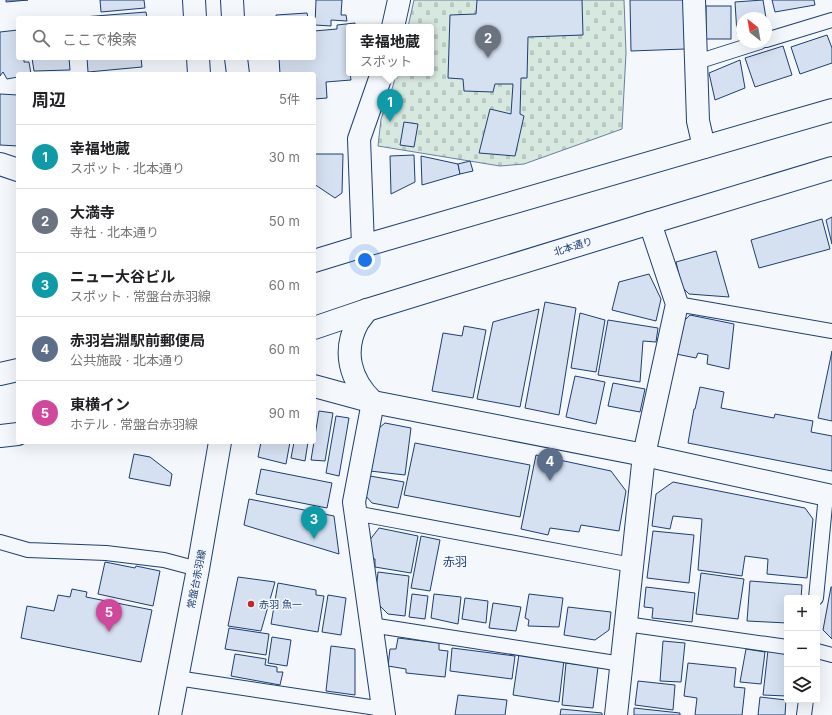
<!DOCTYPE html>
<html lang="ja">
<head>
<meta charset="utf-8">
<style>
  :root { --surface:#fff; --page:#f2f2f2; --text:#202124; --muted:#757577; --line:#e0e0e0; --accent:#c62828 }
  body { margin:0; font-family:Inter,"Noto Sans JP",sans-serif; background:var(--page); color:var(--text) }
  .controls { position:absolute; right:12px; bottom:12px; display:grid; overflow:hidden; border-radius:4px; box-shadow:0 4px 16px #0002 }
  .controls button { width:36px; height:36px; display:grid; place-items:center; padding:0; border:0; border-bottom:1px solid var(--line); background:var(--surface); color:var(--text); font:20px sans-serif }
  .compass { position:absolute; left:736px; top:12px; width:36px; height:36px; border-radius:50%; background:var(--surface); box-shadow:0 4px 16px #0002; rotate:329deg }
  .you { position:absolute; left:365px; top:260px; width:14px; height:14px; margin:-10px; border:3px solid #fff; border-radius:50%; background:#1a73e8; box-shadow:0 0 0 6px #1a73e833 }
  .badge { display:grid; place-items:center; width:26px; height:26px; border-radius:50%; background:var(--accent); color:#fff; font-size:13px; font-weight:700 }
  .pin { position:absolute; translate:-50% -33px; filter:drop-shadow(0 1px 2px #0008) }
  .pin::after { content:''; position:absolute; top:21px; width:14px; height:12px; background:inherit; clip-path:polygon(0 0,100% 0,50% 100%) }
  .popup { position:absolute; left:346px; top:24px; width:88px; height:52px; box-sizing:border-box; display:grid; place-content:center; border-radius:4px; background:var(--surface); filter:drop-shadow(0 1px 3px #0005); font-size:13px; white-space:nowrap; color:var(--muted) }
  .popup b { font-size:15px; color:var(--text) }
  .popup::after { content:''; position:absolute; left:50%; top:100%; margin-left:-8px; border:8px solid transparent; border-top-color:var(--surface) }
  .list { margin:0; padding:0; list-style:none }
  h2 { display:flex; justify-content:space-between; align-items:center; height:52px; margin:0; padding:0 16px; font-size:17px }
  h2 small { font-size:13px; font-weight:400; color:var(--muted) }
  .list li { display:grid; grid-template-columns:26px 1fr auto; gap:12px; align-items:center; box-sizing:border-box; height:64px; padding:0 16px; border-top:1px solid var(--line) }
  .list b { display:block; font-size:15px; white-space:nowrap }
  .list p { margin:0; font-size:13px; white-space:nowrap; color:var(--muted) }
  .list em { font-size:13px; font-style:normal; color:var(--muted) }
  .icon { flex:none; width:22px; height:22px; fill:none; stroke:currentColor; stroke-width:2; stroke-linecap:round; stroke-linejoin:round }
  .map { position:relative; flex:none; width:832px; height:715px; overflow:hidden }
  .search { position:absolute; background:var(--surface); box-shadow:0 4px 16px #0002; left:16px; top:16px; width:300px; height:44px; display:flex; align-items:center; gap:10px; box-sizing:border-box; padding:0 14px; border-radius:4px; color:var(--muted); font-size:15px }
  .panel { position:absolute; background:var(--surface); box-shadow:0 4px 16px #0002; left:16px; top:72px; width:300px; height:372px; border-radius:4px }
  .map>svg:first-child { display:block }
  .cemetery { fill:url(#cemetery-stones); stroke:#687fa3 }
  .building { fill:#d5e0f0; stroke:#1d3f73 }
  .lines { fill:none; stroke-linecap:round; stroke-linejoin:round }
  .lane-casing { stroke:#1d3f73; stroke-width:16 }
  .street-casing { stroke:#1d3f73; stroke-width:24 }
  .secondary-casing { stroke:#1d3f73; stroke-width:24 }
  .primary-casing { stroke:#1d3f73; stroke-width:24 }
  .highway-casing { stroke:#1d3f73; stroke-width:24 }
  .lane { stroke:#f4f7fb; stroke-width:14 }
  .street { stroke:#f4f7fb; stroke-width:22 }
  .secondary { stroke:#f4f7fb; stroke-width:22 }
  .primary { stroke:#f4f7fb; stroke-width:22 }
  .highway { stroke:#f4f7fb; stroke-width:22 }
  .poi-dot { fill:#c62828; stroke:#f4f7fb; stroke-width:1.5 }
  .labels { text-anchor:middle; stroke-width:3; stroke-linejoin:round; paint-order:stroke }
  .street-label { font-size:10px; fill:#1d3f73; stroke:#f4f7fb }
  .poi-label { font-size:10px; fill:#1d3f73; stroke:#f4f7fb; text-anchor:start }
  .quarter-label { font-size:12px; fill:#1d3f73; stroke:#f4f7fb }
</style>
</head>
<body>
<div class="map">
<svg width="832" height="715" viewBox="0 0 832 715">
  <defs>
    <pattern id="cemetery-stones" width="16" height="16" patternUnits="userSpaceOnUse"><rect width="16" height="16" fill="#d7e8df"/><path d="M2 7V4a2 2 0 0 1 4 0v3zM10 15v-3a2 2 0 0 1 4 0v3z" fill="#b8c8c3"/></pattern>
  </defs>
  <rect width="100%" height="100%" fill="#f4f7fb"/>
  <polygon class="cemetery" points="414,0 624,0 626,53 622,129 524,164 500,166 378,146 381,119 393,86 396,73 431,73 431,27 408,27"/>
  <g class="building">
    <polygon points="6,0 28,0 6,2"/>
    <polygon points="100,0 144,0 145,8 101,12"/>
    <polygon points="316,0 342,0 341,15 346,15 347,21 331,20 331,26 315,25"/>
    <polygon points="477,0 582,0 583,35 528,37 527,78 521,78 520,114 524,116 515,156 479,153 490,109 511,114 513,84 495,84 493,92 464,91 463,79 448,78 450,15 476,14"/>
    <polygon points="630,0 684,0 685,49 631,51"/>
    <polygon points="763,0 766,18 742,18 742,32 737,34 735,2"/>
    <polygon points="772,0 814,0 815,5 775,12"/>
    <rect x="706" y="6" width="25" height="33"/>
    <polygon points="146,12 147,18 83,18 83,17"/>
    <polygon points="307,13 308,18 276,18 276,15"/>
    <polygon points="355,23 355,27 349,27 349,37 348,37 349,73 350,73 351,80 326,82 327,98 314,99 314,74 280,74 279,58 314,58 314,31 337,29 337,25"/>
    <polygon points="18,30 18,58 24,58 24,62 29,62 31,74 18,74 18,77 7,79 3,72 0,76 0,32"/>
    <polygon points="827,35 832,48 832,63 800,74 791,47"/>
    <polygon points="783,46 792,75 755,87 745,58"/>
    <polygon points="32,58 69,58 70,70 34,71"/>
    <polygon points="87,58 141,58 142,67 88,72"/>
    <polygon points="740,60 745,88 715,100 709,73"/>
    <polygon points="0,94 18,95 18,146 0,145"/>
    <polygon points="404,122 418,124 414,147 400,145"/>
    <polygon points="314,154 343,154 342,193 335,198 314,184"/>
    <polygon points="414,155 415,182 391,194 390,156"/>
    <polygon points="421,156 458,164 460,174 422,185"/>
    <polygon points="470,161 473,171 460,174 458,164"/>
    <polygon points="832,217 832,244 826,220"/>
    <polygon points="822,219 830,249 759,268 751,240"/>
    <polygon points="716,251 729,297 689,294 682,287 676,262"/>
    <polygon points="649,274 661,299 656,321 612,310 619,282"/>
    <polygon points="545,302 576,308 559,415 525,408"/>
    <polygon points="539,309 520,407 477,399 493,322"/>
    <polygon points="580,313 605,320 596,372 571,368"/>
    <polygon points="690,315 734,324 729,369 707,364 708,355 698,353 696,358 676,354 681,324"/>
    <polygon points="608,320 658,328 656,342 643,341 640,382 598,375"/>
    <polygon points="464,326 486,330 473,398 432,391 443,333 462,336"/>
    <polygon points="832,351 832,421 818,418"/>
    <polygon points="575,376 605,382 596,424 566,417"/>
    <polygon points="613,383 645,389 640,412 608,406"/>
    <polygon points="700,387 724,392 721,408 774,418 775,414 813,421 811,432 832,436 832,471 688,443 694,409 695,409"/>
    <polygon points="319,411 333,413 325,461 311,460"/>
    <polygon points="336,416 349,418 339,476 326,473"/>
    <polygon points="385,423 411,428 405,475 370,471 373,433"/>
    <polygon points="261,442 290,442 286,464 258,457"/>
    <polygon points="294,442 308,442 305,461 291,458"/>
    <polygon points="415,443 530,465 520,517 404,495"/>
    <polygon points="134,454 150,457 172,474 170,486 129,478"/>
    <polygon points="536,455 611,471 626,491 619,531 581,525 579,532 550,528 548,535 521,529"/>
    <polygon points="261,469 332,483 327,508 256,494"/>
    <polygon points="370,476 404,482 398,508 372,503 365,495"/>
    <polygon points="673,482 805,508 813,519 807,578 767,574 768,559 745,556 742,576 698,570 702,519 673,516 670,529 652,526 656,494"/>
    <polygon points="249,499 334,516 339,554 244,525"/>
    <polygon points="379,528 418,536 411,573 375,567 375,559 367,557 369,541"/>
    <polygon points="653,531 694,535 689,583 647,578"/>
    <polygon points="421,536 440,540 430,591 411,588"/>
    <polygon points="105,562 135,568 136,566 160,571 153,606 98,594"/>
    <polygon points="378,572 409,576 405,616 388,614 375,601"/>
    <polygon points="701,573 744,579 738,619 696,614"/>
    <polygon points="238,577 275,582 261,631 228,626"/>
    <polygon points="750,581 802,585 801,598 787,598 787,623 747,621"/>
    <polygon points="278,583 316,590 316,595 324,596 318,632 271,624"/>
    <polygon points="646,587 695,593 692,622 652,618 653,608 644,607"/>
    <polygon points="831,587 832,587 832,639 823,630"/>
    <polygon points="72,589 87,592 86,597 152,610 141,662 21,638 27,606 54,611 58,595 70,597"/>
    <polygon points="412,594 428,596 425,619 409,617"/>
    <polygon points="434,594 461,597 458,624 431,618"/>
    <polygon points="529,594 563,598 559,627 528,626 529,620 525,618"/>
    <polygon points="328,595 346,598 341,635 322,632"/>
    <polygon points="465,598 488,601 486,623 462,619"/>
    <polygon points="493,603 521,607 516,631 489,628"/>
    <polygon points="568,607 611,612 609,630 595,640 564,635"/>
    <polygon points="229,628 269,634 266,655 225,649"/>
    <polygon points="272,637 291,640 287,666 268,663"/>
    <polygon points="398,638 439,643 439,650 448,651 445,677 406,673 406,669 388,666 390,649 396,649"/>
    <polygon points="663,641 685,643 681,682 660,681"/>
    <polygon points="331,646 355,649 355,695 326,691"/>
    <polygon points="452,648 515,656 512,679 450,671"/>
    <polygon points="746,649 765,652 761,684 740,682"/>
    <polygon points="768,650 782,650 787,660 787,696 763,695"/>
    <polygon points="235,654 266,659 265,665 277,667 277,672 283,672 280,685 231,676"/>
    <polygon points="519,654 564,660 559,702 513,695"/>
    <polygon points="566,663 598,667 593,708 562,705"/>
    <polygon points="688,663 736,668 734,687 745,688 742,715 695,715 697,698 684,696"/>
    <polygon points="638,681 675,685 673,710 635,705"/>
    <polygon points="458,695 507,700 505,715 455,715"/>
    <polygon points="760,697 786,700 785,715 758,715"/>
    <polygon points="634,708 680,713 680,715 634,715"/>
    <polygon points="561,709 602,713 602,715 560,715"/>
  </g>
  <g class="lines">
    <defs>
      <g id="lane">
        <polyline points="766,40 832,20"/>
        <polyline points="697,62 760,42"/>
        <polyline points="677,304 832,331"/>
        <polyline points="355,513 632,565"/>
        <polyline points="0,542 28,550 106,553 164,560 198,569"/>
        <polyline points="816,598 826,495"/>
        <polyline points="626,624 787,647"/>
        <polyline points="371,625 622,664"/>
        <polyline points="817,651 832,655"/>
        <polyline points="177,678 383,709"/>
        <polyline points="804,715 806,700"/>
      </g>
      <g id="street">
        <polyline points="694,0 698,121 704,147"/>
        <polyline points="393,27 399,0"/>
        <polyline points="0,164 18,170"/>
        <polyline points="363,246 359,139 382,73"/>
        <path d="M367 310C364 314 361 318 358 322 342 351 350 380 373 402L354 502 384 715"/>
        <polyline points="314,386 373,402 644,455 832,496"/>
        <polyline points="616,715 644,455 677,304 650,223"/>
      </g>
      <polyline id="secondary" points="170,715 198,569 220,442"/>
      <g id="primary">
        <polyline points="0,374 18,370"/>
        <polyline points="0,436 18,434"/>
      </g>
      <g id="highway">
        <polyline points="194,0 195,18"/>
        <polyline points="232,0 233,18"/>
        <polyline points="198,58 199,74"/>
        <polyline points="236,58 238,74"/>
        <polyline points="314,261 363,246 832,110"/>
        <polyline points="314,328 367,310 650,223 832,168"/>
      </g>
    </defs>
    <use href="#lane" class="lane-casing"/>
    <use href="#street" class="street-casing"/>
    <use href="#secondary" class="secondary-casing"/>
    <use href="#primary" class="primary-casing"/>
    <use href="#highway" class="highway-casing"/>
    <use href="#lane" class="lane"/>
    <use href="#street" class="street"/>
    <use href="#secondary" class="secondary"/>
    <use href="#primary" class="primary"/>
    <use href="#highway" class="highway"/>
  </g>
  <circle class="poi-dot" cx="251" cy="604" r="4"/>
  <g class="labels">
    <g class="street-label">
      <text transform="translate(573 246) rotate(-17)" y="4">北本通り</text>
      <text transform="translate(196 579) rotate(-79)" y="4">常盤台赤羽線</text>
    </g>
    <g class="poi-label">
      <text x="259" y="608">赤羽 魚一</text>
    </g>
    <g class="quarter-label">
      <text x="455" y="566">赤羽</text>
    </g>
  </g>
</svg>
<div class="controls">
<button>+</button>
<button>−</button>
<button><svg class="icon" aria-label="layers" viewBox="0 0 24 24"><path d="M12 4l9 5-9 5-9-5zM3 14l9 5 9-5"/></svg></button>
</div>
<svg class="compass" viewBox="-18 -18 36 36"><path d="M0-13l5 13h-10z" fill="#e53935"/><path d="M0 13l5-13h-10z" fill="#757577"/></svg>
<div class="you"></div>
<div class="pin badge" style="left:390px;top:122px;background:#0f9aa8">1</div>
<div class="popup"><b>幸福地蔵</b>スポット</div>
<div class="pin badge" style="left:488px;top:58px;background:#6b7280">2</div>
<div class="pin badge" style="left:314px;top:539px;background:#0f9aa8">3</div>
<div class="pin badge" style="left:550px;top:481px;background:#5c6f8a">4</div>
<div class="pin badge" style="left:109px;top:632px;background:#d1479c">5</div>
<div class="search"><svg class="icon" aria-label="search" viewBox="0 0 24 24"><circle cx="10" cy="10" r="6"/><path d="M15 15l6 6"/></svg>ここで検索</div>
<section class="panel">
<h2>周辺<small>5件</small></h2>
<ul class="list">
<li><span class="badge" style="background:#0f9aa8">1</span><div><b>幸福地蔵</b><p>スポット · 北本通り</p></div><em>30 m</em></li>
<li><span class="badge" style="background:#6b7280">2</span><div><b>大満寺</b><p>寺社 · 北本通り</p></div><em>50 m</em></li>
<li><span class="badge" style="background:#0f9aa8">3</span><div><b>ニュー大谷ビル</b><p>スポット · 常盤台赤羽線</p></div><em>60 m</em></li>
<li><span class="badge" style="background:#5c6f8a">4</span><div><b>赤羽岩淵駅前郵便局</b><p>公共施設 · 北本通り</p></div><em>60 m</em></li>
<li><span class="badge" style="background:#d1479c">5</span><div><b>東横イン</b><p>ホテル · 常盤台赤羽線</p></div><em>90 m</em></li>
</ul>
</section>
</div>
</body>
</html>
